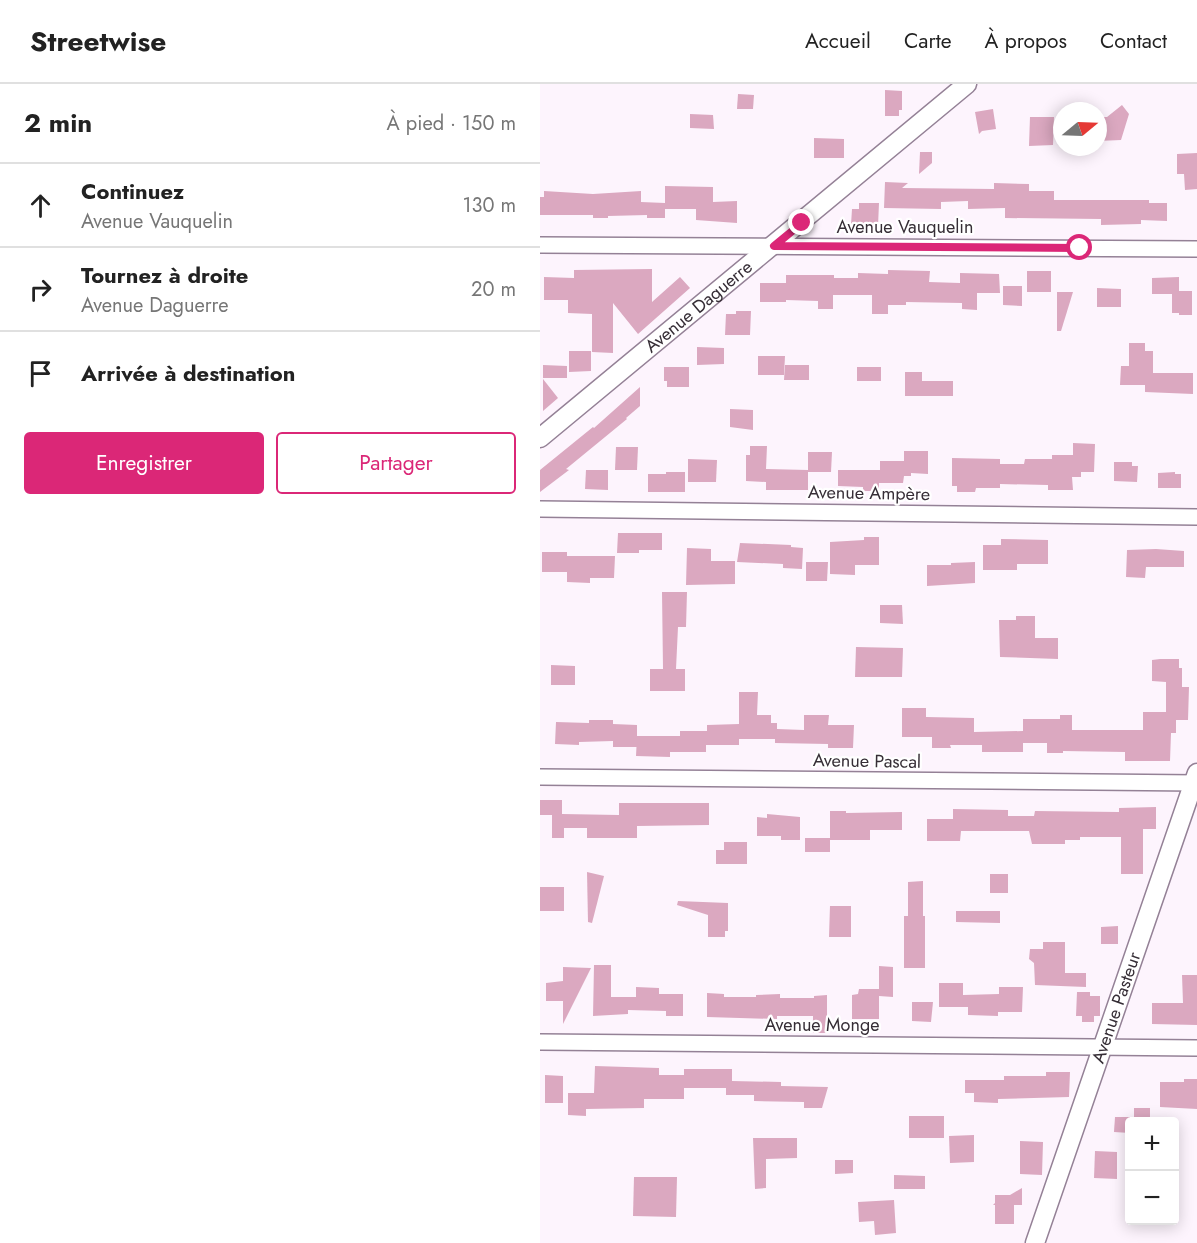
<!DOCTYPE html>
<html lang="fr">
<head>
<meta charset="utf-8">
<style>
  :root { --surface:#fff; --page:#f2f2f2; --text:#222; --muted:#767676; --line:#e0e0e0; --accent:#db2777 }
  body { margin:0; font-family:Jost,sans-serif; background:var(--page); color:var(--text) }
  .controls { position:absolute; right:18px; bottom:18px; display:grid; overflow:hidden; border-radius:6px; box-shadow:0 3px 15px #0003 }
  .controls button { width:54px; height:54px; display:grid; place-items:center; padding:0; border:0; border-bottom:2px solid var(--line); background:var(--surface); color:var(--text); font:30px sans-serif }
  .compass { position:absolute; left:513px; top:18px; width:54px; height:54px; border-radius:50%; background:var(--surface); box-shadow:0 3px 15px #0003; rotate:71deg }
  .stop { position:absolute; width:18px; height:18px; margin:-14px; border:4px solid #db2777; border-radius:50%; background:#fff }
  .stop.end { background:#db2777; border-color:#fff; box-shadow:0 2px 6px #0008 }
  .list { margin:0; padding:0; list-style:none }
  h2 { display:flex; justify-content:space-between; align-items:center; height:78px; margin:0; padding:0 24px; font-size:26px }
  h2 small { font-size:20px; font-weight:400; color:var(--muted) }
  .list li { display:grid; grid-template-columns:39px 1fr auto; gap:18px; align-items:center; box-sizing:border-box; height:84px; padding:0 24px; border-top:2px solid var(--line) }
  .list b { display:block; font-size:22px; white-space:nowrap }
  .list p { margin:0; font-size:20px; white-space:nowrap; color:var(--muted) }
  .list em { font-size:20px; font-style:normal; color:var(--muted) }
  .actions { display:flex; gap:12px; padding:18px 24px }
  .actions a { flex:1; padding:14px 0; border:2px solid var(--accent); border-radius:6px; text-align:center; font-size:21px; color:var(--accent) }
  .actions .main { background:var(--accent); color:#fff }
  .icon { flex:none; width:33px; height:33px; fill:none; stroke:currentColor; stroke-width:2; stroke-linecap:round; stroke-linejoin:round }
  .map { position:relative; flex:none; width:657px; height:1159px; overflow:hidden }
  header { display:flex; align-items:center; gap:36px; box-sizing:border-box; height:84px; padding:0 30px; background:var(--surface); border-bottom:2px solid var(--line) }
  header strong { font-size:28px }
  nav { display:flex; gap:33px; margin-inline-start:auto; font-size:21px }
  main { display:flex }
  aside { flex:1; background:var(--surface) }
  .map>svg:first-child { display:block }
  .building { fill:#dba8c0 }
  .lines { fill:none; stroke-linecap:round; stroke-linejoin:round }
  .minor-casing { stroke:#948196; stroke-width:18 }
  .tertiary-casing { stroke:#948196; stroke-width:21 }
  .minor { stroke:#fff; stroke-width:15 }
  .tertiary { stroke:#fff; stroke-width:18 }
  .route { stroke:#db2777; stroke-width:8 }
  .labels { text-anchor:middle; stroke-width:4.5; stroke-linejoin:round; paint-order:stroke }
  .street-label { font-size:18px; fill:#362e36; stroke:#fff }
</style>
</head>
<body>
<header>
<strong>Streetwise</strong>
<nav><a>Accueil</a><a>Carte</a><a>À propos</a><a>Contact</a></nav>
</header>
<main>
<aside>
<h2>2 min<small>À pied · 150 m</small></h2>
<ul class="list">
<li><svg class="icon" aria-label="ahead" viewBox="0 0 24 24"><path d="M12 20V5M6 11l6-6 6 6"/></svg><div><b>Continuez</b><p>Avenue Vauquelin</p></div><em>130 m</em></li>
<li><svg class="icon" aria-label="right" viewBox="0 0 24 24"><path d="M7 20v-9h11M14 6l5 5-5 5"/></svg><div><b>Tournez à droite</b><p>Avenue Daguerre</p></div><em>20 m</em></li>
<li><svg class="icon" aria-label="arrive" viewBox="0 0 24 24"><path d="M6 21V4h12l-3 4 3 4H6"/></svg><div><b>Arrivée à destination</b></div></li>
</ul>
<div class="actions"><a class="main">Enregistrer</a><a>Partager</a></div>
</aside>
<div class="map">
<svg width="657" height="1159" viewBox="0 0 657 1159">
  <rect width="100%" height="100%" fill="#fdf4fd"/>
  <g class="building">
    <polygon points="345,6 362,7 362,26 359,26 359,32 345,32"/>
    <polygon points="198,10 214,11 213,25 197,25"/>
    <polygon points="582,21 589,30 581,56 558,57 558,33 567,33"/>
    <polygon points="453,25 456,45 442,47 439,50 435,28"/>
    <polygon points="150,30 173,31 174,45 150,44"/>
    <polygon points="490,33 514,33 513,61 489,62"/>
    <polygon points="274,54 304,55 304,74 274,74"/>
    <polygon points="380,68 392,68 392,79 379,90"/>
    <polygon points="657,69 657,105 645,106 644,90 637,90 637,70"/>
    <polygon points="345,98 368,99 362,104 454,105 454,99 489,100 489,107 514,107 514,116 609,116 609,119 627,119 627,137 601,136 601,140 561,141 561,135 465,134 465,124 428,125 428,117 401,118 401,125 344,124"/>
    <polygon points="125,102 173,103 173,118 197,117 197,139 156,136 156,125 125,125"/>
    <polygon points="4,107 53,110 101,107 101,118 125,119 125,134 107,134 107,131 68,132 68,134 53,134 53,131 0,131 0,113 4,113"/>
    <polygon points="319,119 339,119 338,142 311,141 312,125 319,125"/>
    <polygon points="112,185 112,218 140,193 150,204 98,250 73,219 73,269 52,268 52,230 28,229 28,216 4,216 4,193 34,194 34,186"/>
    <polygon points="348,186 390,187 389,198 420,199 420,189 459,190 460,209 437,209 437,226 422,225 422,219 366,218 366,221 348,221 348,230 332,230 332,211 293,211 293,225 278,225 278,217 246,216 246,218 220,218 220,199 246,199 246,191 294,191 294,194 318,194 318,189 348,190"/>
    <rect x="487" y="187" width="24" height="21"/>
    <polygon points="639,193 639,207 652,207 652,231 639,231 639,229 632,229 632,210 612,210 612,194"/>
    <polygon points="463,202 482,202 482,222 463,221"/>
    <polygon points="557,204 581,205 581,223 557,223"/>
    <polygon points="517,208 533,208 521,247 517,247"/>
    <polygon points="196,227 211,227 210,251 185,251 186,230 196,230"/>
    <polygon points="589,259 605,259 605,267 613,267 613,289 653,289 653,310 605,308 605,301 580,301 581,282 589,282"/>
    <polygon points="157,263 184,264 184,280 157,281"/>
    <polygon points="29,267 51,267 51,287 29,288"/>
    <polygon points="218,272 245,272 244,291 218,291"/>
    <polygon points="3,281 27,282 27,294 3,294"/>
    <polygon points="245,281 269,281 269,296 244,296"/>
    <polygon points="124,283 149,283 149,303 127,303 127,297 124,297"/>
    <rect x="317" y="283" width="24" height="14"/>
    <polygon points="365,288 382,288 382,297 413,297 413,312 365,312"/>
    <polygon points="3,295 18,314 3,327"/>
    <polygon points="100,303 100,322 86,334 87,335 26,385 29,386 0,408 0,386 53,343 54,344"/>
    <polygon points="190,325 213,326 213,346 190,343"/>
    <polygon points="533,359 555,360 554,388 541,388 541,393 532,393 533,406 508,406 508,401 460,400 460,404 436,404 435,408 417,408 417,402 412,402 412,374 460,375 460,380 484,380 485,375 512,375 512,371 533,371"/>
    <polygon points="210,362 227,362 226,385 268,386 268,406 226,406 226,398 206,397 206,371 210,371"/>
    <polygon points="76,363 98,363 97,386 75,386"/>
    <polygon points="364,367 388,367 388,390 371,389 371,392 364,392 363,399 339,399 339,407 323,407 323,403 298,402 298,386 340,386 340,377 364,377"/>
    <polygon points="268,368 292,368 291,388 268,388"/>
    <polygon points="148,375 177,376 176,398 148,398"/>
    <polygon points="574,378 592,378 592,382 598,382 597,398 574,397"/>
    <polygon points="46,386 68,386 68,406 45,405"/>
    <polygon points="126,388 145,388 145,408 108,408 108,390 126,390"/>
    <polygon points="635,388 635,390 641,390 641,404 618,404 618,389"/>
    <polygon points="78,449 122,449 122,466 99,466 99,469 77,469"/>
    <polygon points="324,453 339,453 339,481 315,481 315,491 290,490 290,458 324,456"/>
    <polygon points="461,455 508,456 508,480 477,480 477,486 443,486 443,461 461,461"/>
    <polygon points="200,459 251,461 251,463 263,464 262,485 243,484 243,480 197,478"/>
    <polygon points="147,464 171,465 171,477 195,477 195,500 146,501"/>
    <polygon points="616,465 644,467 644,483 606,483 605,494 586,493 587,466"/>
    <polygon points="2,468 27,468 27,472 75,472 74,494 50,494 50,499 27,498 27,488 2,488"/>
    <polygon points="266,478 288,478 287,497 266,497"/>
    <polygon points="435,478 435,499 387,502 387,481 411,481 411,479"/>
    <polygon points="122,508 147,508 146,543 138,543 136,585 145,585 145,607 110,607 110,585 123,585"/>
    <polygon points="340,521 362,521 363,540 340,539"/>
    <polygon points="476,532 495,532 495,554 518,554 518,575 460,573 459,536 476,536"/>
    <polygon points="316,563 363,564 362,593 315,593"/>
    <polygon points="620,575 639,575 639,584 642,584 642,603 649,603 648,636 636,636 636,649 631,649 630,677 585,677 585,668 523,667 523,669 507,669 507,659 483,659 483,668 442,668 442,661 410,661 411,664 392,664 392,653 362,653 362,624 386,624 386,633 434,634 434,648 483,647 483,635 520,635 520,631 532,631 532,646 603,646 603,628 626,628 626,598 612,597 612,576"/>
    <polygon points="11,581 35,582 35,601 11,601"/>
    <polygon points="199,608 218,608 217,631 231,631 231,639 237,639 237,645 264,646 264,631 289,631 288,641 314,641 313,664 288,664 288,660 235,659 235,655 199,655 199,661 166,661 166,668 130,668 130,673 96,672 97,652 140,652 140,647 167,647 167,641 199,640"/>
    <polygon points="49,636 73,636 73,640 97,641 97,663 73,663 73,657 39,658 39,661 15,660 16,638 49,639"/>
    <polygon points="0,716 22,716 22,730 79,731 79,719 169,719 169,741 97,742 97,754 47,754 47,744 24,744 24,754 12,754 12,731 0,731"/>
    <polygon points="616,723 616,745 603,745 603,790 581,790 581,753 540,753 540,756 525,756 525,760 492,760 489,747 421,747 420,757 387,757 387,735 413,735 413,725 468,726 468,732 494,732 495,727 579,728 579,724"/>
    <polygon points="290,727 306,727 306,729 362,728 362,746 330,746 330,756 290,756"/>
    <polygon points="227,730 260,733 260,756 241,756 241,752 217,752 217,733 227,734"/>
    <rect x="265" y="754" width="25" height="14"/>
    <polygon points="184,758 207,758 207,780 176,780 176,766 184,766"/>
    <polygon points="47,788 64,792 52,839 48,838"/>
    <rect x="450" y="790" width="18" height="19"/>
    <polygon points="383,797 383,832 385,832 385,884 364,884 364,832 368,832 368,798"/>
    <rect x="0" y="803" width="24" height="24"/>
    <polygon points="138,817 188,819 188,847 185,847 185,853 168,853 168,831 137,821"/>
    <polygon points="290,822 311,822 311,853 289,853"/>
    <polygon points="416,827 460,827 460,839 416,838"/>
    <polygon points="578,842 578,860 561,860 561,843"/>
    <polygon points="503,858 525,858 525,889 546,889 546,903 495,901 494,879 489,875 490,865 503,865"/>
    <polygon points="54,881 71,881 71,913 96,913 96,903 119,904 119,910 143,910 143,932 126,932 126,927 88,926 88,930 53,932"/>
    <polygon points="339,882 353,883 353,913 339,912 339,935 312,935 312,911 318,910 319,905 339,905"/>
    <polygon points="23,883 51,884 23,940 23,917 6,917 6,899 23,897"/>
    <polygon points="642,891 657,891 657,941 612,940 612,919 643,919"/>
    <polygon points="399,899 423,899 423,911 459,910 459,903 483,903 482,928 458,928 458,932 428,931 428,923 399,923"/>
    <polygon points="537,908 550,908 550,912 560,912 560,932 554,932 554,938 542,938 542,932 536,932"/>
    <polygon points="167,909 184,910 184,913 216,913 216,911 240,910 240,914 274,914 274,912 287,911 287,949 273,949 273,932 237,932 237,935 167,933"/>
    <polygon points="372,918 393,918 391,938 372,937"/>
    <polygon points="55,982 119,984 119,991 144,991 144,985 192,985 192,997 241,998 241,1002 288,1003 282,1024 264,1024 264,1018 214,1017 214,1011 186,1011 186,1004 144,1004 144,1015 104,1015 104,1024 46,1025 46,1032 28,1031 28,1009 54,1009"/>
    <polygon points="506,988 530,988 529,1013 458,1015 458,1019 434,1018 434,1009 425,1009 425,996 464,996 464,992 506,992"/>
    <polygon points="5,991 23,992 23,1019 5,1019"/>
    <polygon points="644,995 657,995 657,1025 620,1023 620,998 644,998"/>
    <rect x="594" y="1024" width="16" height="14"/>
    <rect x="369" y="1032" width="35" height="22"/>
    <polygon points="575,1033 590,1033 590,1049 574,1048"/>
    <polygon points="434,1051 434,1078 410,1079 409,1052"/>
    <polygon points="213,1054 257,1054 257,1074 226,1075 226,1104 215,1105"/>
    <polygon points="480,1057 503,1058 502,1091 480,1090"/>
    <polygon points="555,1067 577,1068 577,1095 554,1094"/>
    <polygon points="295,1076 313,1076 313,1089 295,1090"/>
    <polygon points="354,1091 385,1092 385,1105 354,1105"/>
    <polygon points="94,1093 137,1093 136,1133 93,1132"/>
    <polygon points="482,1104 482,1121 474,1121 474,1140 455,1140 455,1121 453,1121 455,1119 455,1111 470,1111"/>
    <polygon points="354,1116 356,1149 335,1151 334,1137 319,1138 318,1118"/>
  </g>
  <g class="lines">
    <defs>
      <g id="minor">
        <polyline points="0,161 657,165"/>
        <polyline points="0,425 657,433"/>
        <polyline points="0,693 657,699"/>
        <polyline points="0,958 657,964"/>
      </g>
      <g id="tertiary">
        <path id="s1" d="M0 354 427 0"/>
        <path id="s2" d="M495 1159 657 689"/>
      </g>
    </defs>
    <use href="#minor" class="minor-casing"/>
    <use href="#tertiary" class="tertiary-casing"/>
    <use href="#minor" class="minor"/>
    <use href="#tertiary" class="tertiary"/>
  </g>
  <g class="lines">
    <polyline class="route" points="262,139 234,162 540,164"/>
  </g>
  <g class="labels">
    <g class="street-label">
      <text x="365" y="149">Avenue Vauquelin</text>
      <text dy="6" stroke="none"><textPath href="#s1" startOffset="206">Avenue Daguerre</textPath></text>
      <text transform="translate(329 409) rotate(1)" y="6">Avenue Ampère</text>
      <text transform="translate(327 677) rotate(1)" y="6">Avenue Pascal</text>
      <text dy="6" stroke="none"><textPath href="#s2" startOffset="249">Avenue Pasteur</textPath></text>
      <text x="282" y="947">Avenue Monge</text>
    </g>
  </g>
</svg>
<div class="controls">
<button>+</button>
<button>−</button>
</div>
<svg class="compass" viewBox="-18 -18 36 36"><path d="M0-13l5 13h-10z" fill="#e53935"/><path d="M0 13l5-13h-10z" fill="#767676"/></svg>
<div class="stop" style="left:540px;top:164px"></div>
<div class="stop end" style="left:262px;top:139px"></div>
</div>
</main>
</body>
</html>
